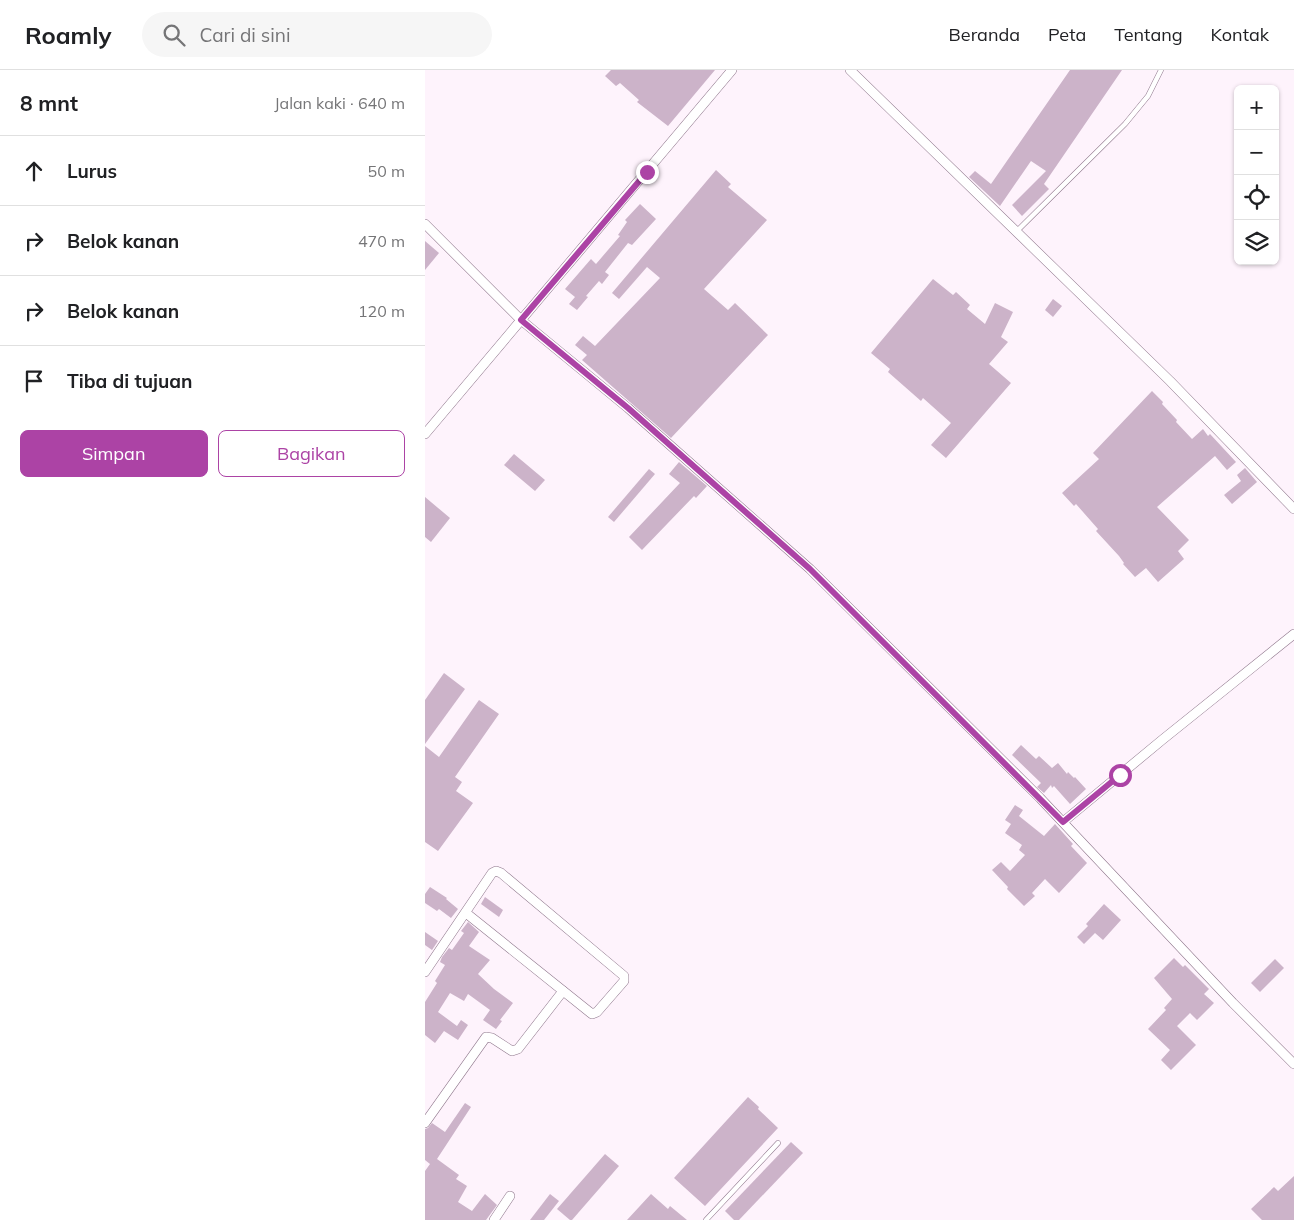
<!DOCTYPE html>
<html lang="id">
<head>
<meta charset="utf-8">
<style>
  :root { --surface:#fff; --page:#f6f6f6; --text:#202124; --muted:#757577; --line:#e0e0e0; --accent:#ac43a5 }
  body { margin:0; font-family:Mulish,sans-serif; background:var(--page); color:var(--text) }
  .controls { position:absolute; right:15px; top:15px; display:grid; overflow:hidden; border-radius:8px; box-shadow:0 1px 4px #0004 }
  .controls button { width:45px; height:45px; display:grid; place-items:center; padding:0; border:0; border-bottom:1px solid var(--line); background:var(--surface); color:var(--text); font:25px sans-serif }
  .stop { position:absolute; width:15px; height:15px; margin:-11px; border:4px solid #ac43a5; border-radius:50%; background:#fff }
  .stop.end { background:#ac43a5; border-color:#fff; box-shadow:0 1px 5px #0008 }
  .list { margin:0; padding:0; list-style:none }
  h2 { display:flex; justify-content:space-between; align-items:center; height:65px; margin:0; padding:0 20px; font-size:21px }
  h2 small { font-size:16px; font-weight:400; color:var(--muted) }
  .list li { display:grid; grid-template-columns:32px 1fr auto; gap:15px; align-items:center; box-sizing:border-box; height:70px; padding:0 20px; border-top:1px solid var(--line) }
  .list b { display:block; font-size:19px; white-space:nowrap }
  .list em { font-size:16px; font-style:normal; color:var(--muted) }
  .actions { display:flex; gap:10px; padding:15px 20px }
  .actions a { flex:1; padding:11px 0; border:1px solid var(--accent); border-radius:8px; text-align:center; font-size:18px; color:var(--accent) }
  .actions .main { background:var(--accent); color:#fff }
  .icon { flex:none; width:28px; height:28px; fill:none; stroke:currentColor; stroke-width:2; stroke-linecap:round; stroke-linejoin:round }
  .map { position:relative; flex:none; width:869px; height:1150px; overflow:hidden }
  header { display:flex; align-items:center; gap:30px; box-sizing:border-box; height:70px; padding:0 25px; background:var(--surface); border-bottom:1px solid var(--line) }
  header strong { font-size:24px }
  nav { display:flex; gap:28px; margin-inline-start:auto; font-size:18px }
  .search { width:350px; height:45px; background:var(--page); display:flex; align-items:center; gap:12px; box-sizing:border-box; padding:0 18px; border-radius:28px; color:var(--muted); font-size:19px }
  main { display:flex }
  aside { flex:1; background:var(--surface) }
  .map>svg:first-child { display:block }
  .building { fill:#ccb3c9 }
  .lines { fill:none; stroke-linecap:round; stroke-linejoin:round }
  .lane-casing { stroke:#8f778c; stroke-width:5.5 }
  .street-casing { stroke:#8f778c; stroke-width:10 }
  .lane { stroke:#fff; stroke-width:4.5 }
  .street { stroke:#fff; stroke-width:9 }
  .route { stroke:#ac43a5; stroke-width:6 }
</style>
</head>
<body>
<header>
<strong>Roamly</strong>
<div class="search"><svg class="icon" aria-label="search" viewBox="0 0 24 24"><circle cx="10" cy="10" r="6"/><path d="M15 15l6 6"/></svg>Cari di sini</div>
<nav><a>Beranda</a><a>Peta</a><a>Tentang</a><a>Kontak</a></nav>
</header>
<main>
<aside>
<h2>8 mnt<small>Jalan kaki · 640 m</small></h2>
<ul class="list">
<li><svg class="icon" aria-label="ahead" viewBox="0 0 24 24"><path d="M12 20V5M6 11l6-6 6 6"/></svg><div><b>Lurus</b></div><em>50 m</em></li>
<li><svg class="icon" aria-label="right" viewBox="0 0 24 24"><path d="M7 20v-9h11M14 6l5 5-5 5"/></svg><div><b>Belok kanan</b></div><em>470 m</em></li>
<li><svg class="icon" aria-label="right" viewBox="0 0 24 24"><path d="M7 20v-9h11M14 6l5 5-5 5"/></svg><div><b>Belok kanan</b></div><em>120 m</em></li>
<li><svg class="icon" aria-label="arrive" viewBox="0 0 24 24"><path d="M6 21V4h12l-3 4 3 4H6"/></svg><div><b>Tiba di tujuan</b></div></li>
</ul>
<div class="actions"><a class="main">Simpan</a><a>Bagikan</a></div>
</aside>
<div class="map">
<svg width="869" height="1150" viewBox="0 0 869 1150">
  <rect width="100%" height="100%" fill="#fef3fc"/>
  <g class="building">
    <polygon points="186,0 290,0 243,56 212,32 214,30 195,13 191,16 180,6"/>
    <polygon points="645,0 697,0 619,114 624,119 597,146 587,135 621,101 606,91 575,136 544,107 550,101 566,114"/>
    <polygon points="291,100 306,114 303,117 342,150 279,219 303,240 310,233 343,265 246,368 157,290 162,285 150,275 158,266 170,276 235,208 222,197 194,229 187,223"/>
    <polygon points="215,134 231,149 207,175 203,173 180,202 184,205 177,214 174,211 161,226 163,227 152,240 144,234 150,227 140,219 166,189 171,194 195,166 193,165 202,152 200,150"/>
    <polygon points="0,171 14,183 0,200"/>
    <polygon points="508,209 528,225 531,222 545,235 542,239 560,254 570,233 588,242 576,267 583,272 564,294 586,313 521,388 506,375 526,353 498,328 496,331 463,302 465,299 446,283"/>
    <polygon points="628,229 637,236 628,247 620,240"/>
    <polygon points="727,321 738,332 737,334 752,350 751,352 767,369 778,359 783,366 785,364 811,392 802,400 790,386 732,437 764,470 753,481 759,489 733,512 721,498 710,507 698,494 699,493 694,486 671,461 673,459 651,434 649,436 637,423 674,389 668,383"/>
    <polygon points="89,384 120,410 110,421 79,395"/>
    <polygon points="254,392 282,416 271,428 269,426 217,480 204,467 255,413 244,404"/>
    <polygon points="820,398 832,412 807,434 799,425 816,411 812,405"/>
    <polygon points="224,399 230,404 189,452 183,447"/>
    <polygon points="0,427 25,448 6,472 0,467"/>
    <polygon points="19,603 40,619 0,674 0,630"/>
    <polygon points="54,630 74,644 30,707 37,712 31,721 48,733 13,781 0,772 0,676 14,687"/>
    <polygon points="596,675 611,689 614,686 627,698 633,693 642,704 643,702 649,708 650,707 661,719 645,734 629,716 627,718 626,715 619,723 612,717 616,713 587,685"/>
    <polygon points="590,735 598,740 594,746 619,766 630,754 648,774 646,776 662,793 634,823 620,809 607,823 610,826 599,836 582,819 583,817 567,800 576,792 585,801 600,785 594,780 597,775 580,763 586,754 580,750"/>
    <polygon points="5,817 22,828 21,829 33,839 26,848 14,839 12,841 0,833 0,824"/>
    <polygon points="60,827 78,840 74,847 56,834"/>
    <polygon points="679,834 696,850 678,870 670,863 659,874 652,867 663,856 661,854"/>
    <polygon points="43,852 54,862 44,876 65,890 53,904 69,919 88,933 75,950 77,951 71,959 58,950 65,940 43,924 39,931 25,923 13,942 32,956 36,950 43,955 33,970 19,961 10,973 0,965 0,932 12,913 10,911 20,895 15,892 17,887 24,878 27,880 39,863 36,861"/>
    <polygon points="0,862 13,871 7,880 0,875"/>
    <polygon points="749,888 758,897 760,895 784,919 779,924 789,933 772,950 765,943 752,956 771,975 746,1000 736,990 745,980 723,959 741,940 739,938 747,929 729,908"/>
    <polygon points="850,889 859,898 835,922 826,913"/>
    <polygon points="323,1027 334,1037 333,1039 353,1058 280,1136 249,1108"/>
    <polygon points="40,1033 46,1037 12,1089 34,1105 31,1109 42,1116 33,1132 47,1141 60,1124 72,1135 61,1150 0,1150 0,1101 5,1094 0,1090 0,1059 3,1058 7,1053 20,1062"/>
    <polygon points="366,1072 378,1083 314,1150 309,1150 300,1141"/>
    <polygon points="180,1084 194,1096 147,1150 145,1150 132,1139"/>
    <polygon points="869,1106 869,1150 837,1150 826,1139 849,1117 853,1121"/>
    <polygon points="125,1124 134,1131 119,1150 105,1150"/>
    <polygon points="226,1124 243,1139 245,1136 262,1150 202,1150"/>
  </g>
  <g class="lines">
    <defs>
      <g id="lane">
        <polyline points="592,161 700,54 723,26 736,0"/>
        <polyline points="281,1150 353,1073"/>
      </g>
      <g id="street">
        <polyline points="425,0 745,311 869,439"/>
        <polyline points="0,154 96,250 203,338 385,499 615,728 808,933 869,994"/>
        <polyline points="0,364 307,0"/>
        <polyline points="638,752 737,670 869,564"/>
        <polyline points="0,902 67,803 71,801 76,803 199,906 199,911 172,942 167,944 41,843"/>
        <polyline points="0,1053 61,967 67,968 87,981 93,979 138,921"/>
        <polyline points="69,1150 85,1126"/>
      </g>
    </defs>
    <use href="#lane" class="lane-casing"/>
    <use href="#street" class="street-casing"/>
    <use href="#lane" class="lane"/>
    <use href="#street" class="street"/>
  </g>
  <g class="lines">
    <polyline class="route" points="222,102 96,250 203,338 385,499 638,752 695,705"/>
  </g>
</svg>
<div class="controls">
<button>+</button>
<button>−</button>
<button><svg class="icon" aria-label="locate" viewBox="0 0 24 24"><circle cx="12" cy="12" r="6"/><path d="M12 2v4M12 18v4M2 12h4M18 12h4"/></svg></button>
<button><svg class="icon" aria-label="layers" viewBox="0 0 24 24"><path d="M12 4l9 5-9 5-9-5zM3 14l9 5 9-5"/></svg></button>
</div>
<div class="stop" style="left:695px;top:705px"></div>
<div class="stop end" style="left:222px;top:102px"></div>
</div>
</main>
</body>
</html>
